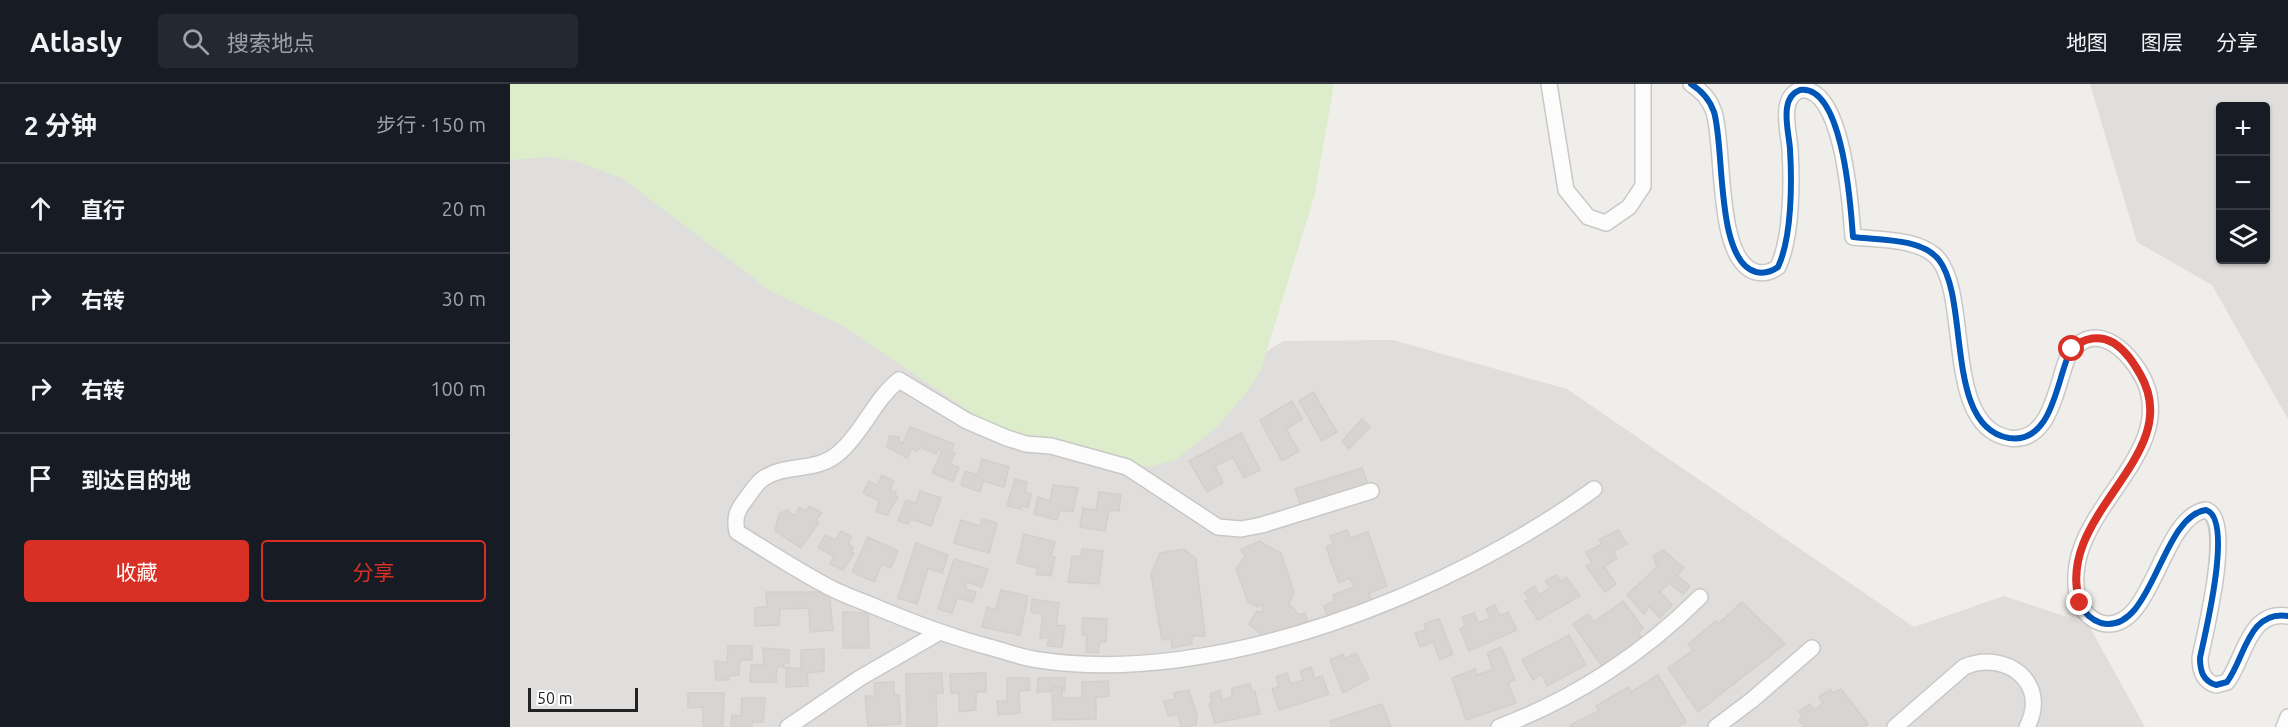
<!DOCTYPE html>
<html lang="zh">
<head>
<meta charset="utf-8">
<style>
  :root { --surface:#171b24; --page:#242831; --text:#f1f3f6; --muted:#9ea1a6; --line:#363941; --accent:#d93025 }
  body { margin:0; font-family:Ubuntu,"Noto Sans SC",sans-serif; background:var(--page); color:var(--text) }
  .controls { position:absolute; right:18px; top:18px; display:grid; overflow:hidden; border-radius:6px; box-shadow:0 2px 4px #0004 }
  .controls button { width:54px; height:54px; display:grid; place-items:center; padding:0; border:0; border-bottom:2px solid var(--line); background:var(--surface); color:var(--text); font:30px sans-serif }
  .scale { position:absolute; left:18px; bottom:15px; width:110px; box-sizing:border-box; padding-left:6px; border:3px solid #222; border-top:0; font-size:16px; line-height:21px; white-space:nowrap; color:#222; -webkit-text-stroke:4px #fff; paint-order:stroke }
  .stop { position:absolute; width:18px; height:18px; margin:-14px; border:4px solid #d93025; border-radius:50%; background:#fff }
  .stop.end { background:#d93025; border-color:#fff; box-shadow:0 2px 6px #0008 }
  .list { margin:0; padding:0; list-style:none }
  h2 { display:flex; justify-content:space-between; align-items:center; height:78px; margin:0; padding:0 24px; font-size:26px }
  h2 small { font-size:20px; font-weight:400; color:var(--muted) }
  .list li { display:grid; grid-template-columns:39px 1fr auto; gap:18px; align-items:center; box-sizing:border-box; height:90px; padding:0 24px; border-top:2px solid var(--line) }
  .list b { display:block; font-size:22px; white-space:nowrap }
  .list em { font-size:20px; font-style:normal; color:var(--muted) }
  .actions { display:flex; gap:12px; padding:18px 24px }
  .actions a { flex:1; padding:14px 0; border:2px solid var(--accent); border-radius:6px; text-align:center; font-size:21px; color:var(--accent) }
  .actions .main { background:var(--accent); color:#fff }
  .icon { flex:none; width:33px; height:33px; fill:none; stroke:currentColor; stroke-width:2; stroke-linecap:round; stroke-linejoin:round }
  .map { position:relative; flex:none; width:1778px; height:643px; overflow:hidden }
  header { display:flex; align-items:center; gap:36px; box-sizing:border-box; height:84px; padding:0 30px; background:var(--surface); border-bottom:2px solid var(--line) }
  header strong { font-size:28px }
  nav { display:flex; gap:33px; margin-inline-start:auto; font-size:21px }
  .search { width:420px; height:54px; background:var(--page); display:flex; align-items:center; gap:15px; box-sizing:border-box; padding:0 21px; border-radius:6px; color:var(--muted); font-size:22px }
  main { display:flex }
  aside { flex:1; background:var(--surface) }
  .map>svg:first-child { display:block }
  .residential { fill:#dfdedc; fill-rule:evenodd }
  .grass { fill:#ddeccb }
  .building { fill:#d7d4d2; stroke:#d3d0cc; stroke-width:1.5 }
  .lines { fill:none; stroke-linecap:round; stroke-linejoin:round }
  .minor-casing { stroke:#c9c8c7; stroke-width:18 }
  .minor { stroke:#fdfcfc; stroke-width:15 }
  .cycleway-casing { stroke:#fff; stroke-width:10 }
  .cycleway { stroke:#0057b8; stroke-width:6 }
  .route { stroke:#d93025; stroke-width:8 }
</style>
</head>
<body>
<header>
<strong>Atlasly</strong>
<div class="search"><svg class="icon" aria-label="search" viewBox="0 0 24 24"><circle cx="10" cy="10" r="6"/><path d="M15 15l6 6"/></svg>搜索地点</div>
<nav><a>地图</a><a>图层</a><a>分享</a></nav>
</header>
<main>
<aside>
<h2>2 分钟<small>步行 · 150 m</small></h2>
<ul class="list">
<li><svg class="icon" aria-label="ahead" viewBox="0 0 24 24"><path d="M12 20V5M6 11l6-6 6 6"/></svg><div><b>直行</b></div><em>20 m</em></li>
<li><svg class="icon" aria-label="right" viewBox="0 0 24 24"><path d="M7 20v-9h11M14 6l5 5-5 5"/></svg><div><b>右转</b></div><em>30 m</em></li>
<li><svg class="icon" aria-label="right" viewBox="0 0 24 24"><path d="M7 20v-9h11M14 6l5 5-5 5"/></svg><div><b>右转</b></div><em>100 m</em></li>
<li><svg class="icon" aria-label="arrive" viewBox="0 0 24 24"><path d="M6 21V4h12l-3 4 3 4H6"/></svg><div><b>到达目的地</b></div></li>
</ul>
<div class="actions"><a class="main">收藏</a><a>分享</a></div>
</aside>
<div class="map">
<svg width="1778" height="643" viewBox="0 0 1778 643">
  <rect width="100%" height="100%" fill="#f0eeeb"/>
  <g class="residential">
    <path d="M1580 0H1778V335L1702 201 1627 158ZM1756 22V176H1710V22Z"/>
    <polygon points="0,41 706,299 773,257 883,256 1057,305 1404,543 1494,512 1578,540 1635,643 0,643"/>
  </g>
  <polygon class="grass" points="0,0 824,0 805,110 751,285 737,308 706,344 665,376 643,382 617,383 545,369 475,338 333,242 262,208 112,94 65,77 37,73 0,76"/>
  <g class="building">
    <polygon points="803,308 827,348 812,357 789,317"/>
    <polygon points="782,317 792,335 776,345 789,367 772,377 750,336"/>
    <polygon points="852,335 860,343 839,365 832,357"/>
    <polygon points="400,343 444,360 441,367 445,369 440,380 449,384 443,397 422,389 432,367 428,365 426,370 410,363 407,367 402,365 397,374 377,363 379,352 390,353 388,357 393,359"/>
    <polygon points="731,349 750,386 734,394 723,373 705,382 713,399 697,408 679,377"/>
    <polygon points="472,375 499,383 494,403 473,397 470,408 451,401 455,387 468,391"/>
    <polygon points="852,384 858,401 791,422 785,405"/>
    <polygon points="372,391 384,397 380,406 386,408 385,412 388,413 377,431 366,428 369,417 353,409 359,397 367,402"/>
    <polygon points="505,395 517,398 515,408 521,410 518,424 512,422 511,425 497,422"/>
    <polygon points="543,401 568,404 563,428 550,426 547,436 524,430 528,413 540,417"/>
    <polygon points="410,407 431,414 421,442 401,435 398,440 388,437 396,416 406,419"/>
    <polygon points="589,408 611,411 609,427 599,426 595,447 570,443 573,424 586,426"/>
    <polygon points="300,422 312,429 306,436 309,438 291,464 265,447 269,430 277,426 285,432 289,423 296,427"/>
    <polygon points="472,435 487,439 479,469 444,459 451,436 470,442"/>
    <polygon points="837,446 840,454 858,448 877,502 859,509 862,518 818,534 814,522 824,517 823,511 844,503 840,494 829,499 816,463 823,460 820,452"/>
    <polygon points="1108,446 1117,460 1103,467 1107,474 1094,483 1106,500 1095,508 1076,482 1082,478 1076,468 1092,460 1089,456"/>
    <polygon points="331,447 342,453 338,460 343,463 341,468 344,469 333,486 320,480 324,472 308,464 315,451 325,456"/>
    <polygon points="514,450 545,458 541,472 545,473 541,492 526,490 527,484 507,479"/>
    <polygon points="358,453 388,467 381,484 372,480 364,498 342,488"/>
    <polygon points="749,457 771,469 784,508 779,520 789,531 795,529 798,540 752,555 750,549 739,540 747,527 753,529 753,520 748,523 738,518 726,485 735,473 731,466"/>
    <polygon points="406,459 438,471 432,489 418,484 407,520 388,514"/>
    <polygon points="572,465 593,467 589,500 558,498 562,472 571,473"/>
    <polygon points="674,465 686,475 695,552 682,552 682,560 662,564 661,554 652,556 641,490 650,469"/>
    <polygon points="1153,466 1174,484 1167,491 1180,502 1173,510 1159,499 1150,508 1162,521 1150,534 1139,522 1134,530 1117,511 1147,483 1143,472"/>
    <polygon points="444,475 478,485 472,503 457,498 455,505 466,508 463,518 447,514 442,529 428,525"/>
    <polygon points="1046,491 1051,497 1056,493 1070,512 1028,536 1015,517 1019,515 1014,509 1025,502 1029,511 1040,504 1035,497"/>
    <polygon points="491,506 518,512 510,551 472,543 477,523 486,526"/>
    <polygon points="256,508 319,508 323,546 300,548 299,524 270,525 269,541 245,542 245,524 257,523"/>
    <polygon points="522,515 549,519 546,541 555,542 552,563 537,562 539,554 530,554 533,530 521,528"/>
    <polygon points="1113,517 1133,544 1128,549 1134,557 1094,585 1063,540 1078,530 1084,538"/>
    <polygon points="1232,518 1275,560 1188,628 1158,584 1183,566 1178,560 1206,537 1208,540"/>
    <polygon points="985,521 990,532 998,528 1007,546 959,567 950,545 955,542 952,533 964,529 968,539 980,534 976,525"/>
    <polygon points="333,528 358,529 359,564 333,564"/>
    <polygon points="573,534 597,535 596,558 590,558 588,569 576,568 577,552 572,551"/>
    <polygon points="929,535 943,570 930,576 923,558 910,563 905,549 916,546 914,540"/>
    <polygon points="1059,551 1076,581 1037,602 1032,590 1023,596 1012,576"/>
    <polygon points="218,562 242,562 242,576 230,576 229,591 219,592 219,596 206,596 205,577 217,579"/>
    <polygon points="991,563 1005,596 998,599 1006,619 956,636 942,594 965,585 967,591 983,586 977,569"/>
    <polygon points="253,564 279,566 279,579 274,579 274,583 267,583 266,598 240,598 241,581 254,581"/>
    <polygon points="314,565 314,587 297,589 298,602 276,603 276,583 291,585 291,566"/>
    <polygon points="846,569 859,595 833,609 820,576 833,570 835,575"/>
    <polygon points="801,583 805,595 812,592 819,610 769,626 762,605 769,602 766,593 777,589 781,600 793,596 790,587"/>
    <polygon points="432,589 433,609 426,609 427,642 397,643 396,590"/>
    <polygon points="476,589 476,608 466,608 466,626 449,628 449,609 441,609 440,590"/>
    <polygon points="1148,591 1176,638 1167,643 1061,643 1060,641 1089,627 1086,622 1118,603 1121,608"/>
    <polygon points="497,594 519,594 520,606 509,607 510,629 488,631 487,617 497,617"/>
    <polygon points="528,594 555,594 555,607 527,608"/>
    <polygon points="598,597 599,612 586,613 586,635 543,636 542,603 552,603 552,614 572,614 572,598"/>
    <polygon points="384,598 384,611 389,611 391,640 358,642 355,612 365,612 364,599"/>
    <polygon points="740,600 742,608 745,607 750,630 705,639 699,620 702,619 700,610 710,606 712,616 722,613 722,604"/>
    <polygon points="1320,605 1323,609 1331,605 1358,640 1353,643 1294,643 1289,636 1293,634 1289,628 1300,620 1304,626 1313,619 1309,613"/>
    <polygon points="679,606 687,631 686,641 671,643 668,630 658,632 654,617 665,615 664,609"/>
    <polygon points="178,609 214,609 213,643 193,643 193,623 178,624"/>
    <polygon points="232,614 255,614 253,638 242,638 242,643 221,643 222,631 231,632"/>
    <polygon points="872,620 881,643 822,643 820,637"/>
  </g>
  <g class="lines">
    <defs>
      <g id="minor">
        <polyline points="1039,0 1056,106 1078,133 1096,139 1119,123 1133,102 1133,0"/>
        <path d="M1181 0C1192 7 1200 16 1204 28 1215 64 1205 177 1246 188 1255 190 1261 188 1268 183 1282 153 1282 98 1280 65 1279 52 1275 37 1277 24 1278 16 1282 9 1290 6 1334 0 1341 128 1343 153 1369 156 1412 154 1429 176 1460 216 1434 343 1499 354 1540 360 1546 303 1557 275 1581 231 1619 265 1634 296 1665 363 1577 416 1567 481 1565 494 1565 509 1571 521 1575 530 1582 536 1591 539 1643 552 1650 432 1696 426 1724 435 1695 549 1690 574 1690 587 1693 597 1706 601L1717 598C1735 574 1738 526 1778 532"/>
        <path d="M861 407 752 441 731 445 708 443 617 383 541 362 516 360 497 354 457 337 389 296C365 315 354 346 331 367 307 390 279 378 254 394 247 398 241 408 236 415 227 426 224 434 227 448 256 466 285 485 315 501 329 509 346 515 361 521 401 538 438 552 479 563 495 567 512 574 529 576 708 603 941 509 1084 405"/>
        <polyline points="278,643 350,594 428,549"/>
        <path d="M989 643C1064 615 1134 569 1190 513"/>
        <polyline points="1206,643 1242,616 1302,564"/>
        <path d="M1385 643 1454 583C1496 565 1540 599 1517 643"/>
        <polyline points="1774,643 1778,633"/>
      </g>
    </defs>
    <use href="#minor" class="minor-casing"/>
    <use href="#minor" class="minor"/>
    <defs>
      <path id="cycleway" d="M1181 0C1192 7 1200 16 1204 28 1215 64 1205 177 1246 188 1255 190 1261 188 1268 183 1282 153 1282 98 1280 65 1279 52 1275 37 1277 24 1278 16 1282 9 1290 6 1334 0 1341 128 1343 153 1369 156 1412 154 1429 176 1460 216 1434 343 1499 354 1540 360 1546 303 1557 275 1581 231 1619 265 1634 296 1665 363 1577 416 1567 481 1565 494 1565 509 1571 521 1575 530 1582 536 1591 539 1643 552 1650 432 1696 426 1724 435 1695 549 1690 574 1690 587 1693 597 1706 601L1717 598C1735 574 1738 526 1778 532"/>
    </defs>
    <use href="#cycleway" class="cycleway-casing"/>
    <use href="#cycleway" class="cycleway"/>
  </g>
  <g class="lines">
    <path class="route" d="M1562 265C1574 253 1590 251 1604 259 1616 267 1623 278 1630 290 1678 372 1542 430 1570 519"/>
  </g>
</svg>
<div class="controls">
<button>+</button>
<button>−</button>
<button><svg class="icon" aria-label="layers" viewBox="0 0 24 24"><path d="M12 4l9 5-9 5-9-5zM3 14l9 5 9-5"/></svg></button>
</div>
<div class="scale">50 m</div>
<div class="stop" style="left:1562px;top:265px"></div>
<div class="stop end" style="left:1570px;top:519px"></div>
</div>
</main>
</body>
</html>
